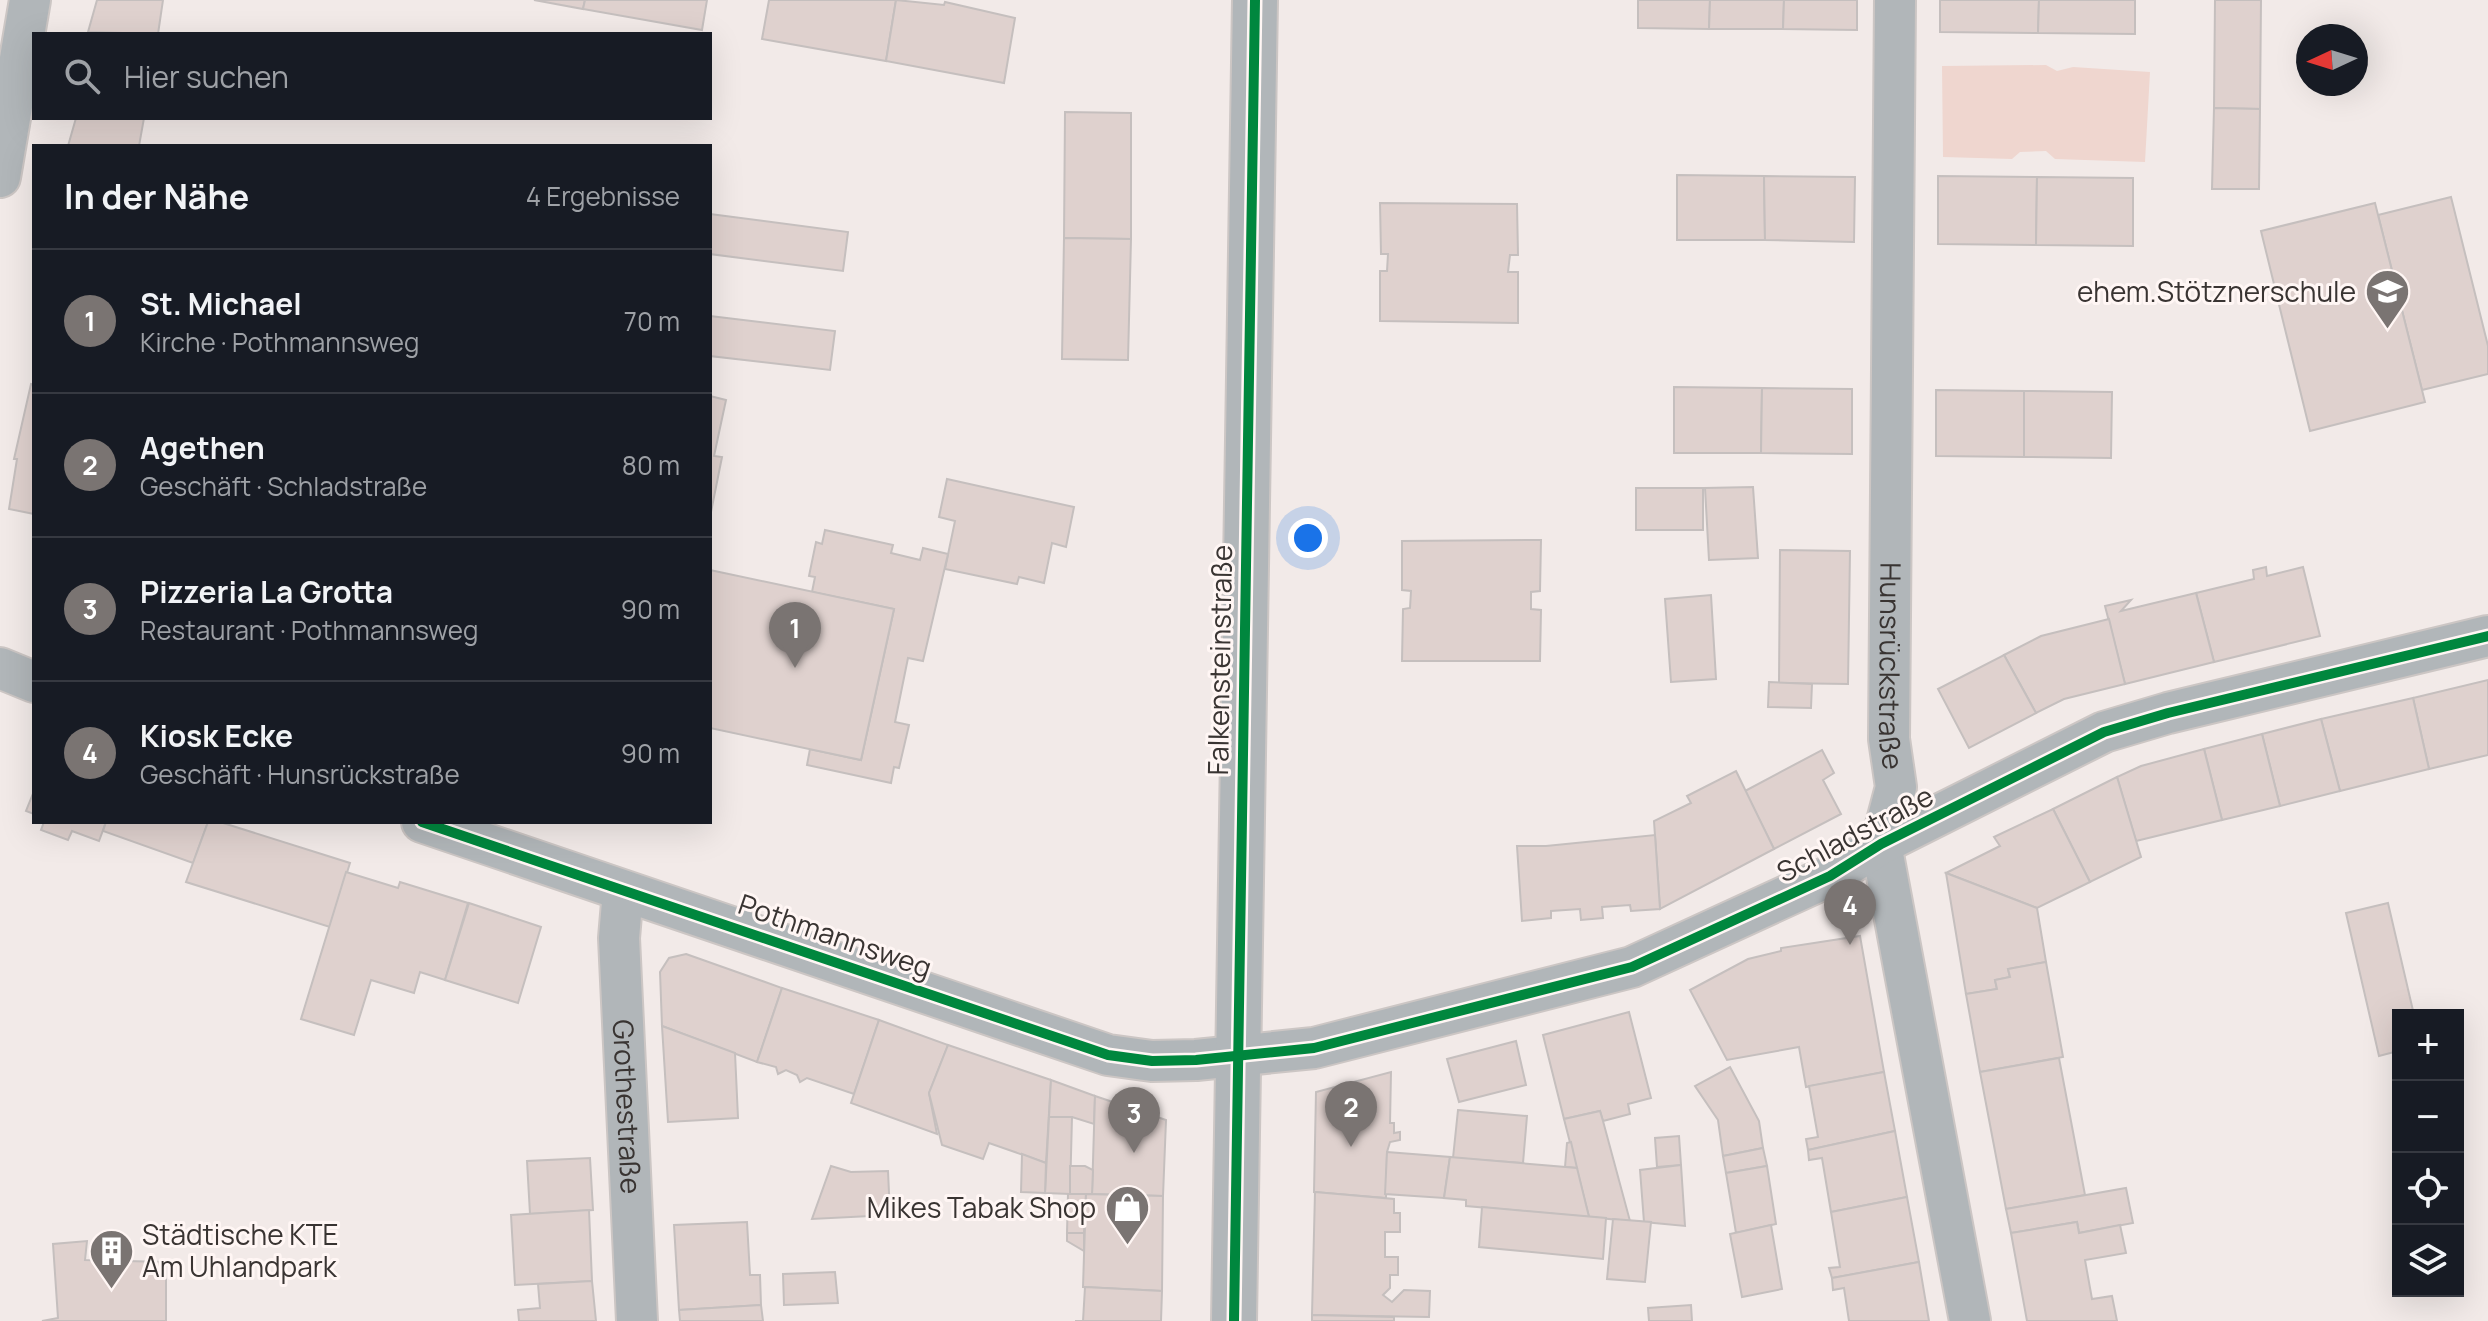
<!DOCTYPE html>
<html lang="de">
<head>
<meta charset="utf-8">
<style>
  :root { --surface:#171b24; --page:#20242c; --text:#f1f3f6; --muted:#9ea1a6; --line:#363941; --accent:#7a7472 }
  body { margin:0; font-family:Manrope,sans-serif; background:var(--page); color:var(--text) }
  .controls { position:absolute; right:24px; bottom:24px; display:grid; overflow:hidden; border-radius:0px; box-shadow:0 8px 32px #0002 }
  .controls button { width:72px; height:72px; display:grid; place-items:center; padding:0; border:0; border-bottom:2px solid var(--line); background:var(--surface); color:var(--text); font:40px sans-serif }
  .compass { position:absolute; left:2296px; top:24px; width:72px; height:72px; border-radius:50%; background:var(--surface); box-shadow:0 8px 32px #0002; rotate:266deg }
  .you { position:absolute; left:1308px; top:538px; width:28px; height:28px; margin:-20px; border:6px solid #fff; border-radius:50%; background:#1a73e8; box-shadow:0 0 0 12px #1a73e833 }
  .badge { display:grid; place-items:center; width:52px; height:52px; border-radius:50%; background:var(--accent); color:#fff; font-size:26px; font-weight:700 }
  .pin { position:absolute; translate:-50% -66px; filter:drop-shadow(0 2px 4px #0008) }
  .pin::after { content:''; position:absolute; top:42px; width:28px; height:24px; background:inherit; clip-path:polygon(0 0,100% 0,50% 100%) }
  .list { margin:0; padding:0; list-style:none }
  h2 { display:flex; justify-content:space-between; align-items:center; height:104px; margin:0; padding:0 32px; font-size:34px }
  h2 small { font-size:26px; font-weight:400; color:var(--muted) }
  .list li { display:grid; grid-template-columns:52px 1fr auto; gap:24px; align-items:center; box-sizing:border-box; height:144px; padding:0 32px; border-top:2px solid var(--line) }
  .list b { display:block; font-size:30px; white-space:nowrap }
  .list p { margin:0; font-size:26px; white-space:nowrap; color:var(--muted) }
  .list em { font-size:26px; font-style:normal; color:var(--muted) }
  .icon { flex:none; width:44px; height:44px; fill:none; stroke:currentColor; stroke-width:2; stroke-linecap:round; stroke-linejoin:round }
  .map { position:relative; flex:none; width:2488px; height:1321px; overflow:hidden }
  .search { position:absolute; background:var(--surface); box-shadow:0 8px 32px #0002; left:32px; top:32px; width:680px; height:88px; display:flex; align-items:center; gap:20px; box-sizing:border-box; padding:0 28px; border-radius:0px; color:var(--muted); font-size:30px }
  .panel { position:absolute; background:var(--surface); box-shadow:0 8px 32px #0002; left:32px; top:144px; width:680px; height:680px; border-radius:0px }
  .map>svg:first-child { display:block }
  .green { fill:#efd6cf }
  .building { fill:#dfd1ce; stroke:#c5bfbe; stroke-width:2 }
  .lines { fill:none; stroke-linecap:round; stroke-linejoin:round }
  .minor-casing { stroke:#ccc6c4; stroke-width:44 }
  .tertiary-casing { stroke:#ccc6c4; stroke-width:48 }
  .minor { stroke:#b1b6b9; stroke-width:40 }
  .tertiary { stroke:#b1b6b9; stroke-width:44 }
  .cycleway-casing { stroke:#fff6f4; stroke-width:15 }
  .cycleway { stroke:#00873e; stroke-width:10 }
  .labels { text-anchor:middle; stroke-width:6; stroke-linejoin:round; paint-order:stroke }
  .poi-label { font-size:28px; fill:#393432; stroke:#fff6f4; text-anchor:end }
  .street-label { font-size:28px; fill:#393432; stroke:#fff6f4 }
</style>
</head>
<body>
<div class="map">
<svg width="2488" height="1321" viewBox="0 0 2488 1321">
  <rect width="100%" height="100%" fill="#f2eae8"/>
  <polygon class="green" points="2046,65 2057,71 2073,67 2150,72 2145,162 2055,159 2046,151 2020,152 2012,159 1943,157 1942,66"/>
  <g class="building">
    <polygon points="97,0 163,0 158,34 88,32"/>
    <polygon points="534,0 585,0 583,9"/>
    <polygon points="585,0 707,0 702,30 583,9"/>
    <polygon points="769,0 896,0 886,61 762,39"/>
    <polygon points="896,0 944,5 945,2 1015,18 1004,83 886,61"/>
    <polygon points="1638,0 1710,0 1709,29 1638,28"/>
    <polygon points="1710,0 1784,0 1783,29 1709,29"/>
    <polygon points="1784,0 1857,0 1857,30 1783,29"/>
    <polygon points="1940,0 2039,0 2038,33 1940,32"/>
    <polygon points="2039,0 2135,0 2135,34 2038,33"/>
    <polygon points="2215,0 2261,0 2260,109 2214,108"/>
    <polygon points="2214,108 2260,109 2259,189 2212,189"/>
    <polygon points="1065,112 1131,113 1131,239 1064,238"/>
    <polygon points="76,118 144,118 139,146 68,146"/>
    <polygon points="1677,175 1764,176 1765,240 1677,240"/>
    <polygon points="1764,176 1855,177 1854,242 1765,240"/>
    <polygon points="1938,176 2037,177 2036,245 1938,244"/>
    <polygon points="2037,177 2133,178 2133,246 2036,245"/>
    <polygon points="2451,197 2488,346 2488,374 2422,390 2378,215"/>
    <polygon points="1380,203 1517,204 1518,255 1510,255 1508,272 1518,272 1518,323 1380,321 1380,271 1387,271 1388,254 1381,254"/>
    <polygon points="2375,203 2425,402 2310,431 2261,231"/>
    <polygon points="710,214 848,232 843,271 710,254"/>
    <polygon points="1064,238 1131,239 1128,360 1062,359"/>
    <polygon points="710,316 835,331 830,370 710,356"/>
    <polygon points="31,384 34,385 34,514 9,509 17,459 14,459"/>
    <polygon points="1674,387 1762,388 1761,453 1674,453"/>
    <polygon points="1762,388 1852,389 1852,454 1761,453"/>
    <polygon points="1936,390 2024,391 2024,457 1936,456"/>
    <polygon points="2024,391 2112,392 2111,458 2024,457"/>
    <polygon points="710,396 726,400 714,456 722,457 710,517"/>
    <polygon points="947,479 1074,507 1066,547 1052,543 1044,583 1019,577 1017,584 945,569 955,521 939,517"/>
    <polygon points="1753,487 1758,558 1709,560 1705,488"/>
    <rect x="1636" y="488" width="67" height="42"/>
    <polygon points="825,530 893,545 891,553 920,560 923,548 948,554 923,661 908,658 895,722 909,725 899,768 894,767 891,783 807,765 810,749 861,760 894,609 812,592 815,577 809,576 816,542 822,544"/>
    <polygon points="1541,540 1540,591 1531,592 1531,609 1541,610 1540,661 1402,661 1403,609 1410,608 1411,591 1402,590 1402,541"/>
    <polygon points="1780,550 1850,551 1848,684 1779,683"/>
    <polygon points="2266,567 2267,576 2303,567 2320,636 2214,662 2196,593 2254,579 2253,570"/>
    <polygon points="710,570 894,609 861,760 710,728"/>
    <polygon points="2196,593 2214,662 2125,684 2105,606 2131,600 2121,611"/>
    <polygon points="1711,595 1716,679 1671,682 1665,599"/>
    <polygon points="2109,619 2125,684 2064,699 2036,713 2004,655 2041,636"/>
    <polygon points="2004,655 2036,713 1969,748 1938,689"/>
    <polygon points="2488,680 2488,755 2429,769 2413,698"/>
    <polygon points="1769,682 1812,684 1811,708 1768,707"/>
    <polygon points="2413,698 2429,769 2340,791 2321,719"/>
    <polygon points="2321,719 2340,791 2280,806 2262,734"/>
    <polygon points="2262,734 2280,806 2222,820 2204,749"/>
    <polygon points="2204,749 2222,820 2136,841 2117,777 2141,766"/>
    <polygon points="1822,750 1834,773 1823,780 1841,814 1774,849 1745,791"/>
    <polygon points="1736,771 1774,849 1660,909 1654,821 1691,803 1687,796"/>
    <polygon points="2117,777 2141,857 2090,882 2053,809"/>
    <polygon points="34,791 34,814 26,811"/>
    <polygon points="2053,809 2090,882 2037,908 1946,873 2000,846 1994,837"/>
    <polygon points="44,822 106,822 99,841 72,831 68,840 41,830"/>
    <polygon points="106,822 208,822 193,863 103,831"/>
    <polygon points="208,822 220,822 350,863 330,927 186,882"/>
    <polygon points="1655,835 1660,909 1631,911 1630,905 1602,907 1603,918 1581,920 1580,909 1551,911 1551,918 1522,921 1517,846 1546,846"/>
    <polygon points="346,872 398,888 400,882 468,903 445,980 420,972 414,993 371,980 354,1035 301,1019"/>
    <polygon points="1946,873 2037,908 2046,962 2008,969 2010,977 1995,980 1997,989 1966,994"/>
    <polygon points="469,903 541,927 518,1003 445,980"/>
    <polygon points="2388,903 2414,1015 2398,1015 2398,1051 2379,1056 2346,913"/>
    <polygon points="1860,936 1884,1072 1806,1087 1799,1047 1727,1060 1690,990 1748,959 1781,951 1781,948"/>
    <polygon points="686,954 782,988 757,1062 662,1026 660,972 669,958"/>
    <polygon points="2046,962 2063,1057 1980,1072 1966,994 1997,989 1995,980 2010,977 2008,969"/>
    <polygon points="782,988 879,1020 854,1094 807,1078 800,1082 797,1075 786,1070 778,1074 776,1067 757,1062"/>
    <polygon points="1629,1012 1651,1098 1628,1104 1630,1114 1603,1121 1600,1111 1564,1119 1543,1035"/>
    <polygon points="879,1020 948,1045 929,1093 937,1134 851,1103"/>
    <polygon points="662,1026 735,1053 738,1118 668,1122"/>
    <polygon points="1516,1041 1526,1085 1459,1102 1447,1059"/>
    <polygon points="948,1045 1051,1080 1046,1163 989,1143 983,1159 942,1145 929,1093"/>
    <polygon points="2059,1058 2085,1195 2006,1209 1980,1072"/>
    <polygon points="1730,1067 1759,1121 1763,1148 1723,1156 1718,1120 1695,1086"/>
    <polygon points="1391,1072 1390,1123 1394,1123 1394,1133 1400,1132 1400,1140 1390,1142 1387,1152 1386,1198 1314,1192 1316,1092"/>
    <polygon points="1884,1072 1895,1131 1808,1150 1806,1139 1818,1137 1809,1086"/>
    <polygon points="1051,1080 1095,1096 1094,1124 1072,1117 1049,1117"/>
    <polygon points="1095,1096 1166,1120 1163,1196 1092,1194"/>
    <polygon points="1458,1110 1527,1116 1523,1163 1453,1158"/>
    <polygon points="1600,1111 1603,1121 1630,1221 1589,1217 1564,1119"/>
    <polygon points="1049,1117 1072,1117 1070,1194 1045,1193"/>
    <polygon points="1895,1131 1907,1197 1831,1212 1822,1158 1809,1160 1808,1150"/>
    <polygon points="1679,1136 1681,1165 1657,1167 1655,1138"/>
    <polygon points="1571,1142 1577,1168 1565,1167 1567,1143"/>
    <polygon points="1763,1148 1767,1166 1726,1173 1723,1156"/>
    <polygon points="1387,1152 1450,1157 1444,1198 1385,1194"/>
    <polygon points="1022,1154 1046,1163 1045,1193 1021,1192"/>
    <polygon points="1450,1157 1577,1168 1589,1217 1466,1206 1466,1200 1444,1198"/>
    <polygon points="590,1158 593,1210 530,1214 527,1161"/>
    <polygon points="1681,1165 1685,1226 1644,1222 1640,1170"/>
    <polygon points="831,1166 851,1172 888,1171 890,1215 812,1219"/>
    <polygon points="1070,1166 1085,1166 1093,1170 1092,1194 1070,1194"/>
    <polygon points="1767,1166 1776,1224 1736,1233 1726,1173"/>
    <polygon points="2126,1188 2133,1223 2079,1233 2077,1222 2011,1233 2006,1209"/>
    <polygon points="1315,1192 1394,1199 1394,1213 1400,1213 1400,1232 1385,1232 1385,1257 1398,1257 1398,1275 1390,1275 1390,1288 1383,1295 1392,1302 1404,1290 1430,1291 1429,1317 1312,1315"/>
    <polygon points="1068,1194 1086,1194 1084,1233 1067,1233"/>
    <polygon points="1086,1194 1163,1196 1162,1291 1083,1287"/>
    <polygon points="1907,1197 1919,1262 1832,1278 1829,1268 1840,1267 1831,1212"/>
    <polygon points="1482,1207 1606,1218 1603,1259 1479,1247"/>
    <polygon points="589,1210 592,1281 515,1285 511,1215"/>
    <polygon points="1613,1219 1651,1222 1645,1282 1607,1279"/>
    <polygon points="747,1222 750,1275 760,1275 761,1305 679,1310 674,1225"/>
    <polygon points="2077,1222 2079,1233 2120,1225 2126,1253 2085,1260 2092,1299 2112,1296 2117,1321 2027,1321 2011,1233"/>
    <polygon points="1771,1225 1782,1289 1742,1297 1730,1234"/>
    <polygon points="1067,1233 1084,1233 1084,1251 1067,1241"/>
    <polygon points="87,1241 85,1260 166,1262 166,1321 42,1321 58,1318 53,1244"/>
    <polygon points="1919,1262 1929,1321 1849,1321 1844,1288 1833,1290 1832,1278"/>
    <polygon points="835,1272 838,1303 784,1305 783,1274"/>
    <polygon points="592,1281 596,1321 519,1321 518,1310 540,1308 538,1284"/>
    <polygon points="1085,1287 1162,1291 1161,1321 1075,1321 1083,1321"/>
    <polygon points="761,1305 763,1321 680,1321 679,1310"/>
    <polygon points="1691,1305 1692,1321 1649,1321 1648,1308"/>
    <polygon points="1312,1315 1394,1317 1394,1321 1312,1321"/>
  </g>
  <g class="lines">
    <defs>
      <g id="minor">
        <path id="s1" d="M1895 0 1889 739 1896 787 1881 844 1970 1321"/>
        <polyline points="0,177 30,0"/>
        <polyline points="0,668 34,682"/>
        <polyline points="422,822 1108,1055 1152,1061 1196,1060 1314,1048 1632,967 1830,876 1881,844 2104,732 2168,713 2488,636"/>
        <path id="s2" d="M623 891 619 938 637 1321"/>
      </g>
      <polyline id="tertiary" points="1234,1321 1255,0"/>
    </defs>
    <use href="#minor" class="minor-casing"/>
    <use href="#tertiary" class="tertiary-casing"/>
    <use href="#minor" class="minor"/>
    <use href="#tertiary" class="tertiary"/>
    <defs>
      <g id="cycleway">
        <polyline points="422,822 1108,1055 1152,1061 1196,1060 1314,1048 1632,967 1830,876 1881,844 2104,732 2168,713 2488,636"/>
        <polyline points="1234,1321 1255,0"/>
      </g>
    </defs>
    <use href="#cycleway" class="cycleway-casing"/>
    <use href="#cycleway" class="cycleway"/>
  </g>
  <defs>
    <symbol id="school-pin" viewBox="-11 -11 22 30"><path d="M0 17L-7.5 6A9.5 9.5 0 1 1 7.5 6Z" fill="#7a7472" stroke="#fff6f4"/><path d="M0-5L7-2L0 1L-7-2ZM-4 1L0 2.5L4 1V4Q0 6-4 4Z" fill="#fff"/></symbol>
    <symbol id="shop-pin" viewBox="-11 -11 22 30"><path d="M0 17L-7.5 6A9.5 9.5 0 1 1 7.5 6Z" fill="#7a7472" stroke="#fff6f4"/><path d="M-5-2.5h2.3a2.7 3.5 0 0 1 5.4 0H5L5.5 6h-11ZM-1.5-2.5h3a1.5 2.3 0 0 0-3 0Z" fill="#fff"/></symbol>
    <symbol id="building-pin" viewBox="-11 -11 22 30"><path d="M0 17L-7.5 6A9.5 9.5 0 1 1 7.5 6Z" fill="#7a7472" stroke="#fff6f4"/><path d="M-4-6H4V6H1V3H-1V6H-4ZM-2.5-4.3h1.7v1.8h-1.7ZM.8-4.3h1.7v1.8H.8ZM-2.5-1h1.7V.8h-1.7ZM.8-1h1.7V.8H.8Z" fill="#fff"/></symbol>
  </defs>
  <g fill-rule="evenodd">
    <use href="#school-pin" x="2362" y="266" width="51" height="69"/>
    <use href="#shop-pin" x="1102" y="1182" width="51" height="69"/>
    <use href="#building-pin" x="86" y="1226" width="51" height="69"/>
  </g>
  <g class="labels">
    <g class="poi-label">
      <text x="2356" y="302">ehem.Stötznerschule</text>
      <text x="1096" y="1218">Mikes Tabak Shop</text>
      <text x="142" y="1245" text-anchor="start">Städtische KTE<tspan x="142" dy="32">Am Uhlandpark</tspan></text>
    </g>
    <g class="street-label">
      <text transform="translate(1220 660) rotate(-89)" y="10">Falkensteinstraße</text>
      <text dy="10" stroke="none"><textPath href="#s1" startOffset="666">Hunsrückstraße</textPath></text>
      <text transform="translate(1855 834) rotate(-28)" y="10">Schladstraße</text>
      <text transform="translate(835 936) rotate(19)" y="10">Pothmannsweg</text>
      <text dy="10" stroke="none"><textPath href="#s2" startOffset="216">Grothestraße</textPath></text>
    </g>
  </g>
</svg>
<div class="controls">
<button>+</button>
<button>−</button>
<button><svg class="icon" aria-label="locate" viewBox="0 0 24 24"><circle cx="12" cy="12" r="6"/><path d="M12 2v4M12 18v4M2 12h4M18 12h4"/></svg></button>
<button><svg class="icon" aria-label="layers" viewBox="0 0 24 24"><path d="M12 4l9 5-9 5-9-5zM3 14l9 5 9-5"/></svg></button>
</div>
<svg class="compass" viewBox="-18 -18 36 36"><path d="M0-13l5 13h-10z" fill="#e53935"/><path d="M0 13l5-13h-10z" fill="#9ea1a6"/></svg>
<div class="you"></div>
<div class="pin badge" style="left:795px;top:668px">1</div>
<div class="pin badge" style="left:1351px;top:1147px">2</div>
<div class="pin badge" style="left:1134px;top:1153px">3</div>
<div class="pin badge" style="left:1850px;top:945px">4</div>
<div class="search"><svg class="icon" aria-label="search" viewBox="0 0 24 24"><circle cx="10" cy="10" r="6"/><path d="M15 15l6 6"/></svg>Hier suchen</div>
<section class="panel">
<h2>In der Nähe<small>4 Ergebnisse</small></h2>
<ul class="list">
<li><span class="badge">1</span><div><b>St. Michael</b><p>Kirche · Pothmannsweg</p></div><em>70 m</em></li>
<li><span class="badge">2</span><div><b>Agethen</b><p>Geschäft · Schladstraße</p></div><em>80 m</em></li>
<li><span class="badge">3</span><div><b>Pizzeria La Grotta</b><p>Restaurant · Pothmannsweg</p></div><em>90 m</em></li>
<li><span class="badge">4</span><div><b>Kiosk Ecke</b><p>Geschäft · Hunsrückstraße</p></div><em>90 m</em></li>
</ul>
</section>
</div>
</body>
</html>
